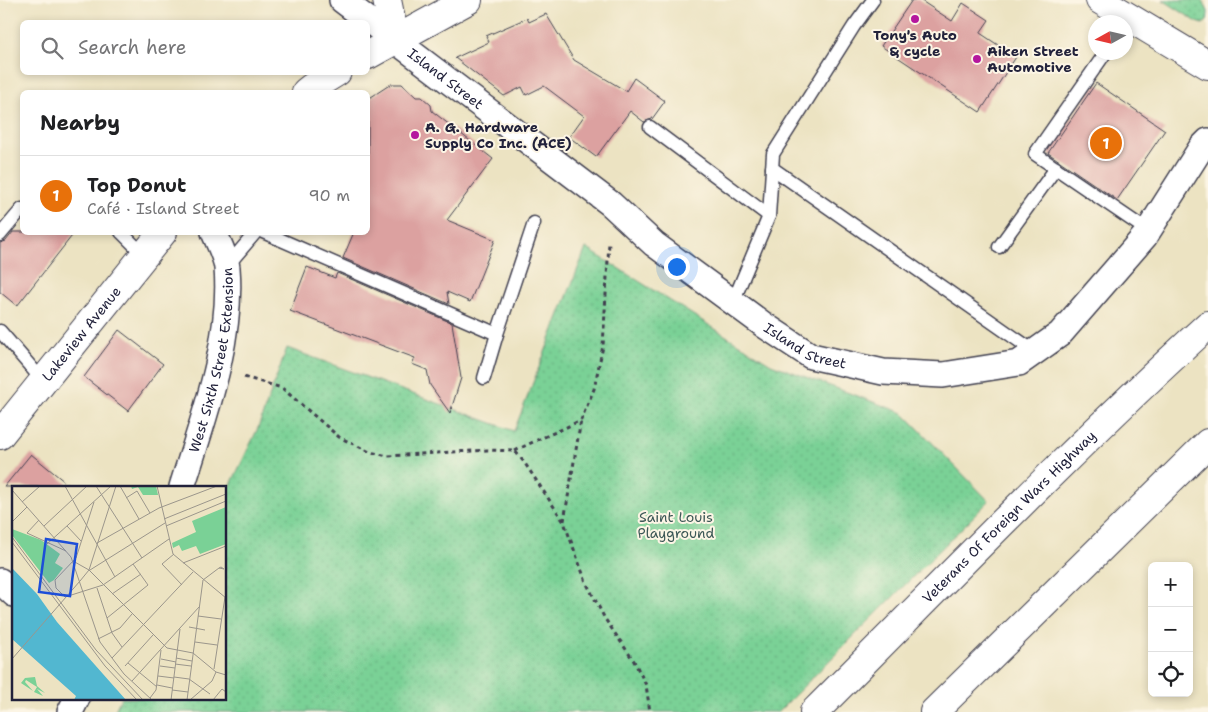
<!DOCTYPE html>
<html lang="en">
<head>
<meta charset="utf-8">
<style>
  :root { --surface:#fff; --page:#f6f6f6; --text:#202124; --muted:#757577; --line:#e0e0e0; --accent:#b5179e }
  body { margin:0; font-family:"Shantell Sans",sans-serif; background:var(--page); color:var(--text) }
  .controls { position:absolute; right:15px; bottom:15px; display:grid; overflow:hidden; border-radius:8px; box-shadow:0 2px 8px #0003 }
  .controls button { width:45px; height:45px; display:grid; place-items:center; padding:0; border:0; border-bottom:1px solid var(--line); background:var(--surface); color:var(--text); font:25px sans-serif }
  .compass { position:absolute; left:1088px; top:15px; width:45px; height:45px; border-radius:50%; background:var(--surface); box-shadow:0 2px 8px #0003; rotate:262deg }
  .you { position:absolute; left:676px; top:266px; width:18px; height:18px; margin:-12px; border:4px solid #fff; border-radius:50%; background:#1a73e8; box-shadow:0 0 0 8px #1a73e833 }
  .badge { display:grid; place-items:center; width:32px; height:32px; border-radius:50%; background:var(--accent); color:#fff; font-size:16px; font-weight:700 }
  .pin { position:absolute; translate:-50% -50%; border:2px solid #fff; box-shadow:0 1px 5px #0006 }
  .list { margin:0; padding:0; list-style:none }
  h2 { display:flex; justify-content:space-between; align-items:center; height:65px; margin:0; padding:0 20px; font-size:21px }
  h2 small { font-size:16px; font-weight:400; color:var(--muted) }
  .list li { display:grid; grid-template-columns:32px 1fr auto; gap:15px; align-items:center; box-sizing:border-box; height:80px; padding:0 20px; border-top:1px solid var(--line) }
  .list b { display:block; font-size:19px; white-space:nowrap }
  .list p { margin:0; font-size:16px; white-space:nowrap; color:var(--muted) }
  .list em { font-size:16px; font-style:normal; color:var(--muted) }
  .icon { flex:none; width:28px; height:28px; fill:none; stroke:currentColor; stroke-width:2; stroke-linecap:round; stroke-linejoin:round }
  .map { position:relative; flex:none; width:1208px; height:712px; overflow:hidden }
  .search { position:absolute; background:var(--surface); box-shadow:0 2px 8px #0003; left:20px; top:20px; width:350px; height:55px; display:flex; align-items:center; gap:12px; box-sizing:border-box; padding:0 18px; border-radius:8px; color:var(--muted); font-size:19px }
  .panel { position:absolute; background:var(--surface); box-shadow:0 2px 8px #0003; left:20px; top:90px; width:350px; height:145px; border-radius:8px }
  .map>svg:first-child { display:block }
  .park { fill:url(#park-dots); stroke:#4e7a68 }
  .building { fill:#dca1a0 }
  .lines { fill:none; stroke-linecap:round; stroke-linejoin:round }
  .lane-casing { stroke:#403f4f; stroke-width:15 }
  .street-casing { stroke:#403f4f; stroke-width:28 }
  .secondary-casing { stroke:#403f4f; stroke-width:30 }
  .primary-casing { stroke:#403f4f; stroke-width:30 }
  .path { stroke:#403f4f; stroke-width:3; stroke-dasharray:4 4; stroke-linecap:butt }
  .lane { stroke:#fff; stroke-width:12 }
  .street { stroke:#fff; stroke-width:25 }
  .secondary { stroke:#fff; stroke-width:28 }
  .primary { stroke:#fff; stroke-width:28 }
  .poi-dot { fill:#b5179e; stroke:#fcf5e5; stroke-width:2 }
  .labels { text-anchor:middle; stroke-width:4; stroke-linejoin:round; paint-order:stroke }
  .poi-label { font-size:14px; font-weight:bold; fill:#22223b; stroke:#fcf5e5; text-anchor:start }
  .street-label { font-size:14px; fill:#22223b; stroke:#fcf5e5 }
  .park-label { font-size:14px; fill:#3c5756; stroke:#fcf5e5 }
  .inset-road { fill:none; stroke:#9b968c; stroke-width:1 }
  .view { fill:#1d4ed8; fill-opacity:0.15; stroke:#1d4ed8; stroke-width:2.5 }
  .inset-edge { fill:none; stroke:#22223b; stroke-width:2.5 }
</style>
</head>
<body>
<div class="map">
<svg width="1208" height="712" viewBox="0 0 1208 712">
  <defs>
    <pattern id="park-dots" width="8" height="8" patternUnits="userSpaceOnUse" patternTransform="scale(1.25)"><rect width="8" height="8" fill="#7ad196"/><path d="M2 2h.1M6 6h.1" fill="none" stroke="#69b382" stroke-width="1.8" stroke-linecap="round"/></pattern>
  </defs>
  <rect width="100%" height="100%" fill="#fcf5e5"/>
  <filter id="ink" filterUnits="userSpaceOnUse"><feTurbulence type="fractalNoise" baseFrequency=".02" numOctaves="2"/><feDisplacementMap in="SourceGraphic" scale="10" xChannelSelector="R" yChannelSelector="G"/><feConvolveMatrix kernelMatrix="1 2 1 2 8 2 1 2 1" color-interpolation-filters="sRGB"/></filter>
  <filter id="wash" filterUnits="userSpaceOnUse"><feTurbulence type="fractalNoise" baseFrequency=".0096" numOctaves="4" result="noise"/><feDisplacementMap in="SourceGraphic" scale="20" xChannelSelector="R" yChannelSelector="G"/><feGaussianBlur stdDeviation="1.12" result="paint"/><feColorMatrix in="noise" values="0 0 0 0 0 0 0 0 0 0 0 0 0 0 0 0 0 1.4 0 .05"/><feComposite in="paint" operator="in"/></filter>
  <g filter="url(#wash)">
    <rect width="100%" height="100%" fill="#ece3c2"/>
    <g class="park">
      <polygon points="1163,0 1203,0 1208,12 1207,21 1203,24 1197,22"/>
      <polygon points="586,248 771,364 903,413 989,501 778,712 114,712 121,698 225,698 225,497 258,428 287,348 514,431"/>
    </g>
    <g id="blocks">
      <g class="building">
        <polygon points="912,0 920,0 952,21 963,3 989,20 980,33 1016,57 980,112 881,46"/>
        <polygon points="546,14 574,60 626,91 634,78 665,101 652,119 644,122 630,111 596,157 569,137 584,116 544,86 526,95 522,87 504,96 455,58 489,42 486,36 527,18 529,22"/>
        <polygon points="1096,83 1165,130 1117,200 1048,153"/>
        <polygon points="391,84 402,84 416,97 422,97 431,105 432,111 493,159 447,220 495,240 470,302 447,292 449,304 343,258 354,232 368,232 368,99"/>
        <polygon points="13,232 75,232 17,306 0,292 0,243 6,241"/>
        <polygon points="307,267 335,278 337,273 452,323 461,378 450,413 430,385 427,370 412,364 415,358 290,311"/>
        <polygon points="119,330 163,364 128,411 84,377"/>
        <polygon points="31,454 71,487 4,487"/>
      </g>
    </g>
  </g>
  <g filter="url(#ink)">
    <use href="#blocks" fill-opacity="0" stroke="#403f4f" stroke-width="1"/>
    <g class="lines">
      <defs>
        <g id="lane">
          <polyline points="1106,52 1035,154 1148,231"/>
          <polyline points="650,127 769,216"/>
          <polyline points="772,168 1035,352"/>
          <polyline points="121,232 144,255"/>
          <polyline points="263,232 497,334 534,223"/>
          <polyline points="0,235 22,209"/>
          <polyline points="999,247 1056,168"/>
          <polyline points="227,266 256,232"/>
          <polyline points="733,302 769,216 773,154 854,26 873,0"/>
          <polyline points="0,331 43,381"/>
          <polyline points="484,378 497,334"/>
        </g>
        <g id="street">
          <path id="s1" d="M342 0 611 204 654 244 764 325 811 356 883 372 943 375 1019 363 1060 334 1145 236 1201 148 1208 141"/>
          <path id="s2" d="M182 487C203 420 233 340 227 268 226 257 219 244 214 232"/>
          <polyline points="0,581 14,594"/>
          <polyline points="70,712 77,698"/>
        </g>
        <g id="secondary">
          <polyline points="387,0 395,39"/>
          <polyline points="1100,0 1208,65"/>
          <polyline points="368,55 468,0"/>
          <polyline points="306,92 311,88 337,72"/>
          <path id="s3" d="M0 435 163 232"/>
        </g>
        <g id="primary">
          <path id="s4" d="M814 712C944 582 1072 449 1208 325"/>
          <polyline points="934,712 1208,443"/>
        </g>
      </defs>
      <use href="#lane" class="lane-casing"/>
      <use href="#street" class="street-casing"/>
      <use href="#secondary" class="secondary-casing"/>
      <use href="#primary" class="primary-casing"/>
      <g class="path">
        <polyline points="244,377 282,388 339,437 370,452 388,456 487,450 515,451 524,462 564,522 586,582 605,619 634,661 646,685 650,712"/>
        <path d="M515 451C537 439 560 431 581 420L594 389 603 346 609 242"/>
        <polyline points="564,521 581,420"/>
      </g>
      <use href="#lane" class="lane"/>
      <use href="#street" class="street"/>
      <use href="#secondary" class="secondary"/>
      <use href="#primary" class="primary"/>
    </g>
  </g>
  <g class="poi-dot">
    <circle cx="915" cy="19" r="5"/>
    <circle cx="977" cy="59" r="5"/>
    <circle cx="415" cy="135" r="5"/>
  </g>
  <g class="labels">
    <g class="poi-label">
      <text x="915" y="40" text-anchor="middle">Tony's Auto<tspan x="915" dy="16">&amp; cycle</tspan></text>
      <text x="987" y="56">Aiken Street<tspan x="987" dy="16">Automotive</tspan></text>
      <text x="425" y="132">A. G. Hardware<tspan x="425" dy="16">Supply Co Inc. (ACE)</tspan></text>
    </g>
    <g class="street-label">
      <text dy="5" stroke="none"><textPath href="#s1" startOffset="130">Island Street</textPath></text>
      <text dy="5" stroke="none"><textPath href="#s3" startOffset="130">Lakeview Avenue</textPath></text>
      <text dy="5" stroke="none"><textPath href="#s1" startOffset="580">Island Street</textPath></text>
      <text dy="5" stroke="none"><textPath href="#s2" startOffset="131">West Sixth Street Extension</textPath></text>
      <text dy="5" stroke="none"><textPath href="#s4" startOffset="276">Veterans Of Foreign Wars Highway</textPath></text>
    </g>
    <g class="park-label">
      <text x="676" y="522">Saint Louis<tspan x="676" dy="16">Playground</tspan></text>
    </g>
  </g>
  <g transform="translate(12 486)">
    <rect width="214" height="214" fill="#ece3c2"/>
    <path d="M23 191 25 200 33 207 25 203 31 210 22 206 25 201 14 194 13 196 21 205 9 197 13 192Z" fill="#7ad196"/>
    <path d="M119 0H144L146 9H131L126 1 120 3Z" fill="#7ad196"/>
    <path d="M214 21V58L188 68 184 60 170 65 167 59 161 62 160 57 184 46 180 35ZM0 43 29 54 48 68 43 77 51 82 42 94 37 97 0 49Z" fill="#7ad196"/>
    <path d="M0 82 25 108 45 136 114 214H62L64 210 0 153Z" fill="#52b7d0"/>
    <path class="inset-road" d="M53 0 103 91M84 0 130 72M108 0 127 33M145 0 161 68 214 112M0 4 59 71 88 156 112 188 140 214M114 12 125 5 138 27M10 16 28 0M82 16 64 72 43 94 44 102 53 111 91 99 157 53M152 33 214 8M27 34 15 47 54 65M0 36 15 21M32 40 75 0M55 40 69 55M154 40 214 15M0 51 84 164 131 214M0 56 93 180 125 214M85 57 147 22 205 0M35 58 99 0M162 68 150 78 170 99M61 75 77 84 155 162 181 167 204 186 214 189M171 77 214 60M78 84 153 37M68 95 77 84 104 0M85 102 100 147 110 161M100 108 129 88M186 130 209 133M95 132 136 99 121 78M177 141 193 144M86 153 108 142 120 128M183 156 205 159M100 172 181 86M164 172 180 175M0 173 68 95M149 173 164 176M116 177 145 201M163 178 179 180M113 180 141 149M148 180 163 182M202 183 213 111M146 190 162 192M162 191 177 193 198 208M120 195 187 121M145 199 160 202M160 204 176 206M138 212 144 204 149 164M159 214 168 143M175 214 191 94 207 82 209 81 212 83 207 82M178 214 200 195 204 186M201 214 210 203 214 206"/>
    <path class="view" d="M34 53 65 58 58 110 27 106Z"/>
    <rect width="214" height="214" class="inset-edge"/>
  </g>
</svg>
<div class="controls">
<button>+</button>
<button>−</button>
<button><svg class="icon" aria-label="locate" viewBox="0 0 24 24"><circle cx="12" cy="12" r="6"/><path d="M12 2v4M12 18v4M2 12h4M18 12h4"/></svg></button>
</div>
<svg class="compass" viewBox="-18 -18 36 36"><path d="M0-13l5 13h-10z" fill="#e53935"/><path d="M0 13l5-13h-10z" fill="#757577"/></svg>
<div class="you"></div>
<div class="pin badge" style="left:1106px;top:143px;background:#e8710a">1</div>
<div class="search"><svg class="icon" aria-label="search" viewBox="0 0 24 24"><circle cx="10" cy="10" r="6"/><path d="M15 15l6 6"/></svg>Search here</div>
<section class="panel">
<h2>Nearby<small></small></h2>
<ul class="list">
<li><span class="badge" style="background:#e8710a">1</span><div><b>Top Donut</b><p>Café · Island Street</p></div><em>90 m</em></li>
</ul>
</section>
</div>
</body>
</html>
